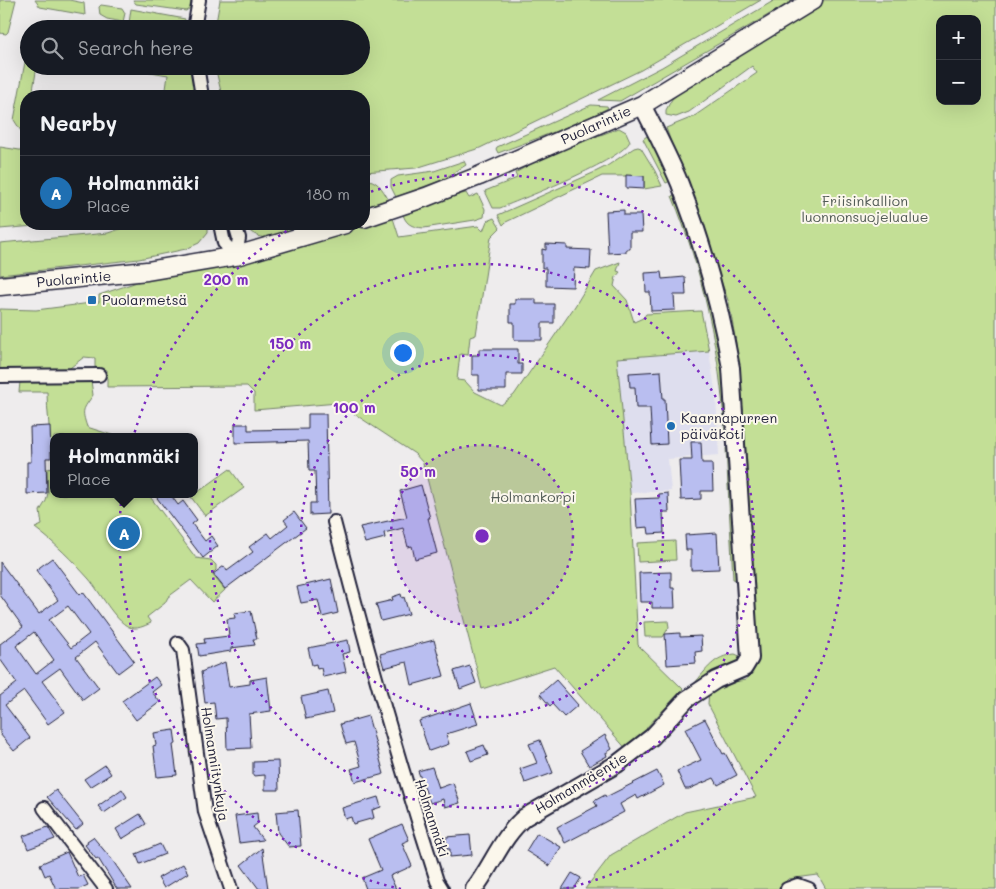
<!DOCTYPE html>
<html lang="en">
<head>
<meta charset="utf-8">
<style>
  :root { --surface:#171b24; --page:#20242c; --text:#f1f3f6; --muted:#9ea1a6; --line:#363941; --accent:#1f6fb2 }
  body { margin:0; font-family:Mali,sans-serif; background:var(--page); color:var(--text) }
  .controls { position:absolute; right:15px; top:15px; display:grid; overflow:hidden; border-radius:10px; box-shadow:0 5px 20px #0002 }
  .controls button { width:45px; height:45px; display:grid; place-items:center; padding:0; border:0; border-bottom:1px solid var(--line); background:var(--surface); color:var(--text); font:25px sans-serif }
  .you { position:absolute; left:402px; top:352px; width:18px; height:18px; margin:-12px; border:4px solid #fff; border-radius:50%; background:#1a73e8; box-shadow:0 0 0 8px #1a73e833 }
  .badge { display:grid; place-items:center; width:32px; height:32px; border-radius:50%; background:var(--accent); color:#fff; font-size:16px; font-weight:700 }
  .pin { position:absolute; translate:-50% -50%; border:2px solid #fff; box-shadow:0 1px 5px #0006 }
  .popup { position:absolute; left:50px; top:433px; width:148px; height:65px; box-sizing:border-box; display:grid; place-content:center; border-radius:10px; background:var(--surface); filter:drop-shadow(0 1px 4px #0005); font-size:16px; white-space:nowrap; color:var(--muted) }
  .popup b { font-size:19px; color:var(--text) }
  .popup::after { content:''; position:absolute; left:50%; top:100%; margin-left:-10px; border:10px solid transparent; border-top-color:var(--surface) }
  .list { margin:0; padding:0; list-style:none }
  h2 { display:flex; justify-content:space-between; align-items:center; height:65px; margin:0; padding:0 20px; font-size:21px }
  h2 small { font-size:16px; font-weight:400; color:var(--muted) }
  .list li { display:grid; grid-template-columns:32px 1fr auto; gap:15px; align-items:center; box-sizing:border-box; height:75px; padding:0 20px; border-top:1px solid var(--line) }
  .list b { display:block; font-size:19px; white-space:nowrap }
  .list p { margin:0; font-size:16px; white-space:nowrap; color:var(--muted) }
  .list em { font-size:16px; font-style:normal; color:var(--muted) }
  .icon { flex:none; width:28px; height:28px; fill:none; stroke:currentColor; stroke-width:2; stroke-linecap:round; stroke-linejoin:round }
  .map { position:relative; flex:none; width:996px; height:889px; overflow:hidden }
  .search { position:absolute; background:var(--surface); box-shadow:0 5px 20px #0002; left:20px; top:20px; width:350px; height:55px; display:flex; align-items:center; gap:12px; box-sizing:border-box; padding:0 18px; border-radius:28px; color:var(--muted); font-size:19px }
  .panel { position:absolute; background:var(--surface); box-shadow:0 5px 20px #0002; left:20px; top:90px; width:350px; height:140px; border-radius:20px }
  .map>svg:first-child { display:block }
  .built { fill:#dedeee }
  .green { fill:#c3df96; stroke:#728068; fill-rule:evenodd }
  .building { fill:#b9bef0; stroke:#22223b; fill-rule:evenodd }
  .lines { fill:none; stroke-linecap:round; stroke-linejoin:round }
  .minor-casing { stroke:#22223b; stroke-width:16 }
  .tertiary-casing { stroke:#22223b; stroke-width:20 }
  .secondary-casing { stroke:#22223b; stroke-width:21 }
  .minor { stroke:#fbf7ec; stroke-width:12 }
  .tertiary { stroke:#fbf7ec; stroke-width:16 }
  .secondary { stroke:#fbf7ec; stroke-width:18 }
  .ring { fill:none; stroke:#7b2cbf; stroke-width:2.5; stroke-dasharray:2.5 5 }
  .poi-dot { fill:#1f6fb2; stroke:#fbf7ec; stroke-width:2 }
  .labels { text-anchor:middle; stroke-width:4; stroke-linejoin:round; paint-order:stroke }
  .street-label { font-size:14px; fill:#22223b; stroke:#fbf7ec }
  .park-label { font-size:14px; fill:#525b56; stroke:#fbf7ec }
  .poi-label { font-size:14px; fill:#22223b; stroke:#fbf7ec; text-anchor:start }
  .centre { fill:#7b2cbf; stroke:#fbf7ec; stroke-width:2.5 }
  .ring-label { font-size:15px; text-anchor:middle; font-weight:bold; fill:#7b2cbf; stroke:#fbf7ec; stroke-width:4; stroke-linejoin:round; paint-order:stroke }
</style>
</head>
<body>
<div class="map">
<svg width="996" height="889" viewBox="0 0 996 889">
  <rect width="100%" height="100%" fill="#eeeced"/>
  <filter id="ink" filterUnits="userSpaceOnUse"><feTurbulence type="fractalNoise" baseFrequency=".02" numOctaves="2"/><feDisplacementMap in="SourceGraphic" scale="10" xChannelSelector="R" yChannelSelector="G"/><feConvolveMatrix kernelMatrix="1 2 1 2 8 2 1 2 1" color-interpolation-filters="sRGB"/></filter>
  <g filter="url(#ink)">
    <polygon class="built" points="709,351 716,396 719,455 668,459 671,491 630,493 617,357"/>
    <g class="green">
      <polygon points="0,0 16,0 8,32 6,34 0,33"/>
      <polygon points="35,0 69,0 84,3 85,15 40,7"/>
      <polygon points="133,0 191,0 190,8 186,11 136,4"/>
      <polygon points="220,0 761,0 641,70 480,148 416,168 364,172 364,96 222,96 215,66 361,66 361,29 215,29"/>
      <polygon points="775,0 794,0 620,101 598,100 662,67"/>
      <path d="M824 0H996V889H826L818 875 788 879 778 889H585L611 855 685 812 756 797 708 704 709 689 720 684 746 680 754 667 755 620 747 465 741 384 736 343 729 303 666 128 693 117 757 73 752 66 689 112 676 117 666 115V110L672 99 696 79 743 48ZM940 19H977V101H940Z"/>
      <polygon points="101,5 122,8 125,13 123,22 107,19 100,15 99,7"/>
      <polygon points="131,9 185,19 184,26 181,29 161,29 129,23"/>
      <polygon points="44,21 50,21 91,29 31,29 34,25"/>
      <polygon points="29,41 29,66 37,66 32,96 26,96 26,133 21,131 14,120"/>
      <polygon points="117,66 191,66 195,96 165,96 168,75"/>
      <path d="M591 105 607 106 608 108C573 126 535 139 498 153L496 149 497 147Z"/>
      <path d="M619 128 626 132 630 141C623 160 522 199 500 208H493L485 191 517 178 515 173 545 156Z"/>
      <polygon points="647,136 658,148 673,180 666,183 643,139"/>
      <polygon points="0,147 26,151 26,224 58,224 0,229"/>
      <polygon points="638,147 641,148 655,171 662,186 644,189 644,176 602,176 506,222 503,225 498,215 593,173 607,166 634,148"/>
      <polygon points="464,161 466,165 442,180 396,197 391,187 391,180 398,176 434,171"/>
      <path d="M364 179C377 180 382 188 388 199L364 208Z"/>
      <path d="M678 192 720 330 728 434H725C720 351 703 272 672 196Z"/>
      <path d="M466 193 469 198 478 194 485 209 484 217 475 220 424 228C411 227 405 224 402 211L423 203Z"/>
      <polygon points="392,215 399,237 478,226 483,231 487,221 494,218 500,228 491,237 476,335 470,337 468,355 460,354 457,380 465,381 475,392 501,405 514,395 575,306 596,271 620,262 617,271 620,272 616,277 614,286 627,300 634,322 643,318 646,314 701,311 709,351 617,358 630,493 638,645 683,689 647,727 649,734 628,751 554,666 482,689 423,463 415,454 338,403 254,410 254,393 247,386 107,387 107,370 95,367 95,358 84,357 66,371 0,372 0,309 36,310 99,302 99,295 140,281 221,267 291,247"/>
      <polygon points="136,224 208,224 208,232 199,243 186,249 139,259 0,275 0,243 108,233"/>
      <path d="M243 224H314C302 227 278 238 267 238 259 238 247 231 243 224Z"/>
      <path d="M91 381 93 395C83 410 81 409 87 427L118 437H54V451H51C50 430 47 412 47 392H19L20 382Z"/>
      <polygon points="726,448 733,448 738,580 733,579"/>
      <path d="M54 461V494H148L196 558 211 560 216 565V570L212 574 225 590 212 602 191 580 168 597 165 603 147 617 151 623C144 626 137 630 129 627 114 620 100 592 89 579 72 560 55 543 35 528L42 525 40 511 46 501 48 493 47 469 54 468Z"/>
      <polygon points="230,469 244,488 205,516 191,497"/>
      <polygon points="675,541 676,560 638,562 637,543"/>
      <polygon points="668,621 669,627 663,637 645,637 644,622"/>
      <path d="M735 654 742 657 734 669 702 679 696 685 694 684C707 669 714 656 735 654Z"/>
    </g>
    <g class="building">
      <polygon points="626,175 644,176 644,189 626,188"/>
      <polygon points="624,210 624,215 641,215 642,232 630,232 630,249 626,249 626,252 608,253 606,211"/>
      <polygon points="546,244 567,245 567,249 591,250 590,269 574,268 573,287 546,286 546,268 542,268 542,249 546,250"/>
      <polygon points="661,272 662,279 685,277 686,295 674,295 675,310 651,311 650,292 646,292 645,273"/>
      <polygon points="515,299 536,299 536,304 554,304 554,323 542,323 542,340 514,340 514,322 510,322 510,304 515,304"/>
      <polygon points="479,349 518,349 518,364 522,364 522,374 506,374 506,390 479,390 479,375 472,375 472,355 479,355"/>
      <polygon points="661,371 663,399 665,399 667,444 652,445 650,408 636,408 635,387 630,387 629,373"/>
      <polygon points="308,414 326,414 328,514 310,515 310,503 316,503 315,471 309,471 308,441 235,443 235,424 248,424 248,430 308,429"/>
      <polygon points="50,426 51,458 46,458 47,493 27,494 27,462 31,462 30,427"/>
      <polygon points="691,442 701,442 702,463 712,463 713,491 701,491 701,499 681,500 679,460 692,460"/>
      <polygon points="421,485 430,518 428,518 437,553 415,559 412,546 408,547 403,528 384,533 385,538 365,543 360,527 407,517 400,491"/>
      <polygon points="668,493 669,512 663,512 664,533 649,534 648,527 637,528 635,499 659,498 659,494"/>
      <polygon points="154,494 170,494 178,505 183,501 197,520 192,524 205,541 211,536 218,546 203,558"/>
      <polygon points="294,512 306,528 225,589 213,574 224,566 227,571 253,552 249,547 268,533 272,538 288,525 284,520"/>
      <polygon points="717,533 719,569 691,570 691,550 686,550 685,535"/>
      <path d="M52 558 80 595 83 592 134 661 118 673 95 642 76 657 99 688 83 700 60 668 42 681 65 712 48 724 24 691 5 705 30 738 14 751 0 734V696L17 683 0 659V644L23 627 0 595V562L39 614 58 600 36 570ZM68 606 89 634 71 648 49 620ZM34 632 54 660 36 674 16 646Z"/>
      <polygon points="671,572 671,588 674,588 675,608 652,608 652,602 640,602 639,573"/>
      <polygon points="331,579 338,613 322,617 318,600 301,603 297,587"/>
      <polygon points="401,594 402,598 404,597 409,614 381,621 376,604 393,600 392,597"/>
      <polygon points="251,611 257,639 253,639 255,645 231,648 231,651 199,656 197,644 205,643 204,639 229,636 227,619 235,618 234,613"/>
      <polygon points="680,633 680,637 701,636 702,651 695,652 696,663 667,665 665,634"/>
      <polygon points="348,640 350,652 342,654 346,672 323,677 321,668 317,669 316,664 312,665 308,648"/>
      <polygon points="434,640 444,676 412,685 407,662 384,668 380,654"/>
      <polygon points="225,662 229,687 250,684 250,680 267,677 271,711 249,714 251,748 227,749 226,718 216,719 214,702 205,703 201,672"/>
      <polygon points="470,666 476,683 460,689 454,671"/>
      <polygon points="155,677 161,685 152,692 160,702 136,720 122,701"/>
      <polygon points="556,680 578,705 564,717 552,704 550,706 540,694"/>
      <polygon points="328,691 333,713 306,719 301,697"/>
      <polygon points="471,703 478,724 446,734 449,744 429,751 419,721"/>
      <polygon points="368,716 384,774 355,782 351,769 361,766 354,742 346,744 340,724"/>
      <polygon points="705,719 723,754 725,753 737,775 718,785 714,778 689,789 685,789 677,771 701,760 685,729"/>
      <polygon points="174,730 176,744 173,745 177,775 157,777 153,746 156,745 154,733"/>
      <polygon points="605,735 612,749 606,753 607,756 589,766 580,751"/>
      <polygon points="540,740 553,773 525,783 520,769 537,763 529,744"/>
      <polygon points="484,745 488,755 471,761 467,751"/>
      <polygon points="278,761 279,790 265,790 265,775 253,776 253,762"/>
      <polygon points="105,765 111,774 90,787 84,779"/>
      <polygon points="432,767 439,788 453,783 460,803 445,807 443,799 430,803 418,771"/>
      <polygon points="657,771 664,785 638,799 636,795 620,804 624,812 565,843 557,827 597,806 594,801 605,795 606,797"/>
      <polygon points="122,789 127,797 104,813 98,806"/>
      <polygon points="56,790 83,824 76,830 47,797"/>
      <polygon points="378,797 381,807 372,810 374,818 353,824 351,817 345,819 342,808"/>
      <polygon points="298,810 301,846 289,847 278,833 276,812"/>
      <polygon points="257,813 258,823 253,827 263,840 239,843 235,816"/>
      <polygon points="140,814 146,824 122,839 116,829"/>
      <polygon points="402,824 409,840 402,843 412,866 390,876 396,889 366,889 362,878 381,870 368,839"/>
      <polygon points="48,827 55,839 28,849 23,836"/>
      <polygon points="537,833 561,847 550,866 526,851"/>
      <polygon points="470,835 472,855 450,857 450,849 447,849 446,837"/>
      <polygon points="93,837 113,861 132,889 117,889 98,858 96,859 85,845 88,843 87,841"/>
      <polygon points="160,844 165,854 140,864 136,854"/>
      <polygon points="262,848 268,889 259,889 241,865"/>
      <polygon points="67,852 78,877 83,875 88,885 79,889 56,889 49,874 45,876 40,864"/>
      <polygon points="183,864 188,873 164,888 158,878"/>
      <polygon points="572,873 581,878 574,889 562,889"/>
    </g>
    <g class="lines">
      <defs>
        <g id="minor">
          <polyline points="194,29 199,0"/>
          <polyline points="197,66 202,96"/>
          <polyline points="220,224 224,243 236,256"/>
          <polyline points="235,224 239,238 236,256"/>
          <polyline points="0,376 99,375"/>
          <path d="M334 522C365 643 399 763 437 881L442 889"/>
          <polyline points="178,643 183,650 205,812 231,889"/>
          <polyline points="44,808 106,889"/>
          <polyline points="787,889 798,885 809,889"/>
        </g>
        <path id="tertiary" d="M474 889C492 866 502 836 525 817L617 764 652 737 687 699 716 680 744 668 750 658 731 368C720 305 703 244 680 184 669 157 655 130 642 105"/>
        <g id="secondary">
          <polyline points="364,218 426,197 479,176 642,105 813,0"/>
          <polyline points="0,286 147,271 236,256 345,224"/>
        </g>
      </defs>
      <use href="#minor" class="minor-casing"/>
      <use href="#tertiary" class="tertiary-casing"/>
      <use href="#secondary" class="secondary-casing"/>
      <use href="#minor" class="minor"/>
      <use href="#tertiary" class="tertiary"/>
      <use href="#secondary" class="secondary"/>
    </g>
  </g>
  <circle cx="482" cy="536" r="91" fill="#7b2cbf" fill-opacity=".12"/>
  <g class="ring">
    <circle cx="482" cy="536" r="91"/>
    <circle cx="482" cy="536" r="181"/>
    <circle cx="482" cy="536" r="272"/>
    <path d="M401 889A362 362 0 0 1 298 224M364 194A362 362 0 1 1 563 889"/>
  </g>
  <g class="poi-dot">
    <rect x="87" y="295" width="10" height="10" rx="2.5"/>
    <circle cx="671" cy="426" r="5"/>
  </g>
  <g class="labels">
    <g class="street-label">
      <text transform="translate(596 125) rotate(-24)" y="5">Puolarintie</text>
      <text transform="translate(74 279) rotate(-5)" y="5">Puolarintie</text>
      <text transform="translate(215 764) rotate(81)" y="5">Holmanniitynkuja</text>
      <text transform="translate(581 783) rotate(-31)" y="5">Holmanmäentie</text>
      <text transform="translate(432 818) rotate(72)" y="5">Holmanmäki</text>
    </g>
    <g class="park-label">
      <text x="865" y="206">Friisinkallion<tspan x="865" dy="16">luonnonsuojelualue</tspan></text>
      <text x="533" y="502">Holmankorpi</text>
    </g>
    <g class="poi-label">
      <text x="102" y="305">Puolarmetsä</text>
      <text x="681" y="423">Kaarnapurren<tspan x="681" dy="16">päiväkoti</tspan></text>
    </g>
  </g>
  <circle cx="482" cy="536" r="8" class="centre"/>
  <g class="ring-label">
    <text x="226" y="285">200 m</text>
    <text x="290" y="349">150 m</text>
    <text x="354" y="413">100 m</text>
    <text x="418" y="477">50 m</text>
  </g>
</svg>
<div class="controls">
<button>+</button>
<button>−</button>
</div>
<div class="you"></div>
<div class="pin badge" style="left:124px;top:533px">A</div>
<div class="popup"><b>Holmanmäki</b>Place</div>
<div class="search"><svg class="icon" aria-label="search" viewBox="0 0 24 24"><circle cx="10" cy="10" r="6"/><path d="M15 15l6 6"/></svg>Search here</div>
<section class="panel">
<h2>Nearby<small></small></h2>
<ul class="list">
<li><span class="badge">A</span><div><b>Holmanmäki</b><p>Place</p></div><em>180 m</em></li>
</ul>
</section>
</div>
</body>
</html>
